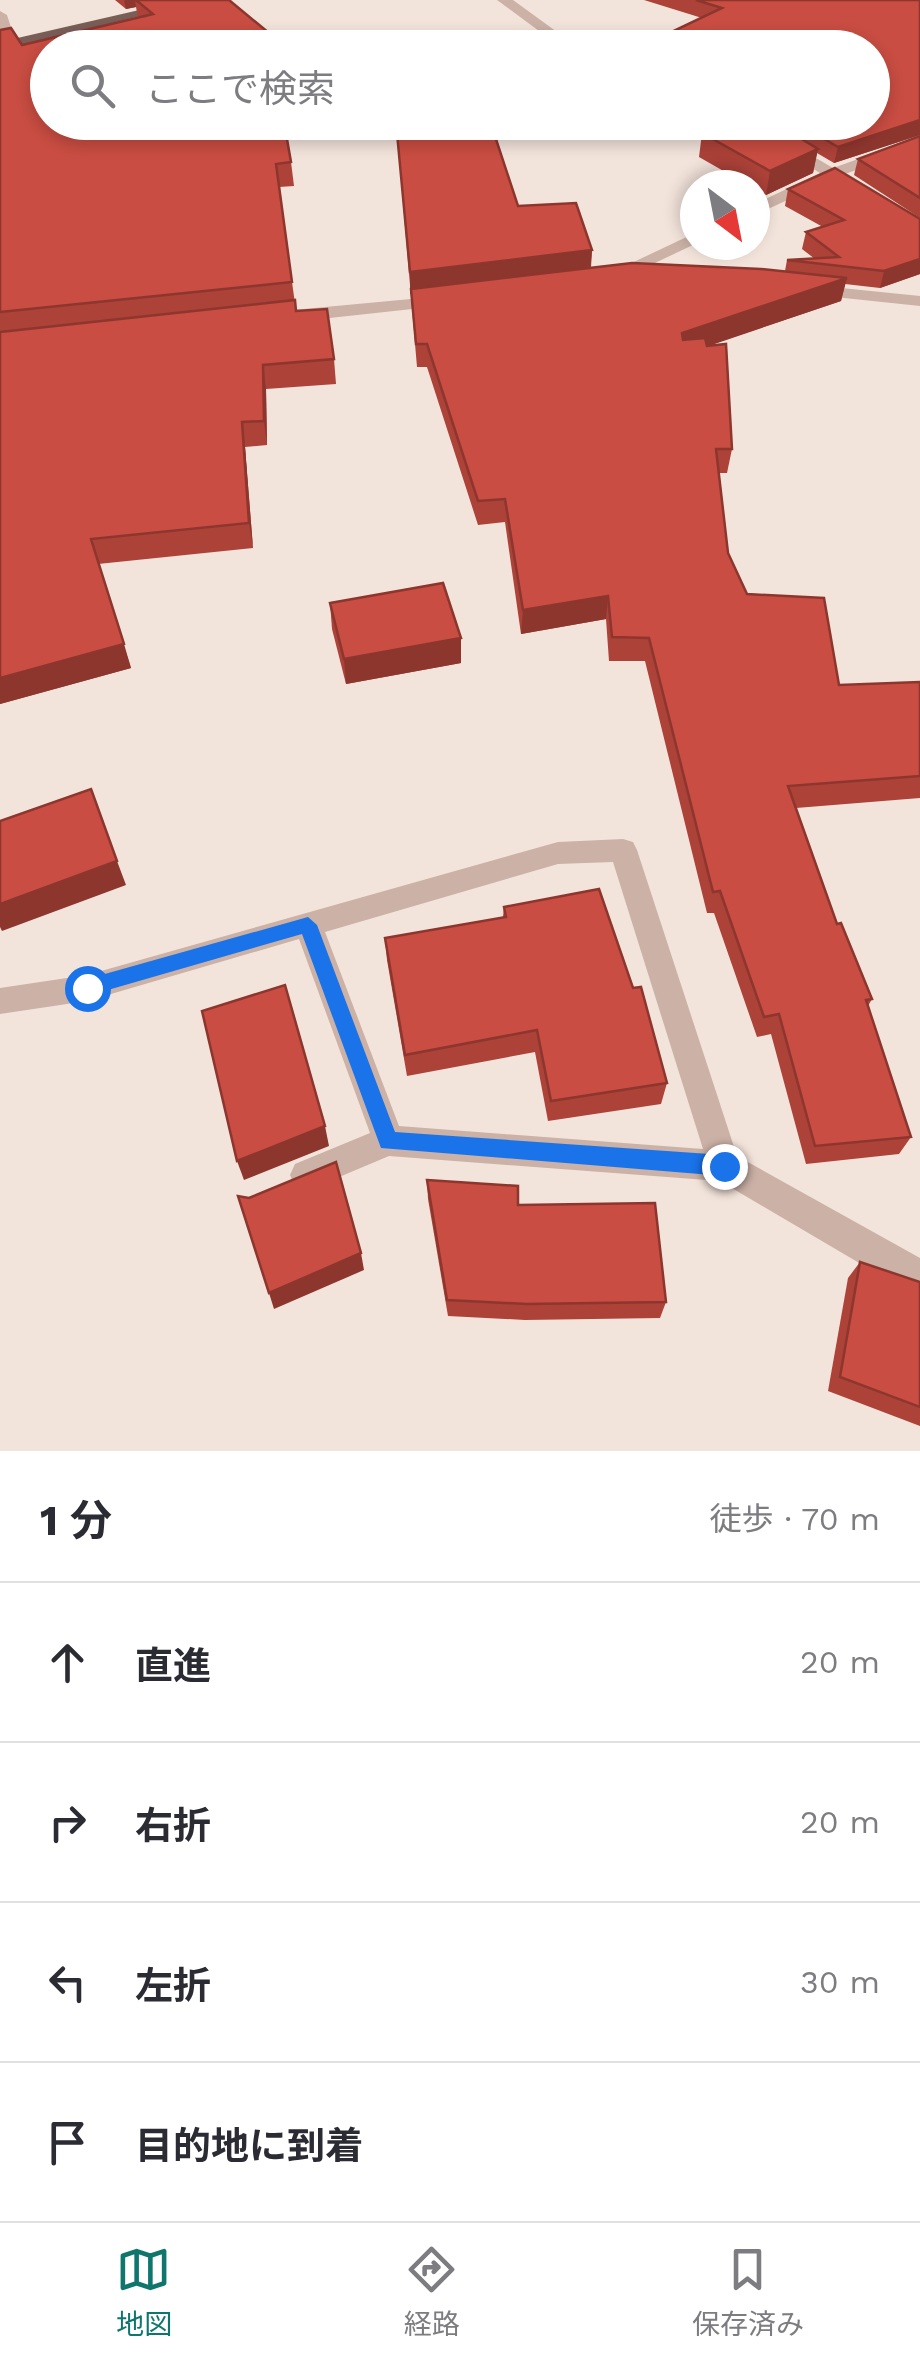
<!DOCTYPE html>
<html lang="ja">
<head>
<meta charset="utf-8">
<style>
  :root { --surface:#fff; --page:#f2f2f3; --text:#2b2b33; --muted:#7c7c81; --line:#e1e1e2; --accent:#0f766e }
  body { margin:0; font-family:"Work Sans","Noto Sans JP",sans-serif; background:var(--page); color:var(--text) }
  .compass { position:absolute; left:680px; top:170px; width:90px; height:90px; border-radius:50%; background:var(--surface); box-shadow:0 5px 15px #0003; rotate:148deg }
  .stop { position:absolute; width:30px; height:30px; margin:-22px; border:8px solid #1a73e8; border-radius:50%; background:#fff }
  .stop.end { background:#1a73e8; border-color:#fff; box-shadow:0 2px 10px #0008 }
  .list { margin:0; padding:0; list-style:none }
  h2 { display:flex; justify-content:space-between; align-items:center; height:130px; margin:0; padding:0 40px; font-size:42px }
  h2 small { font-size:32px; font-weight:400; color:var(--muted) }
  .list li { display:grid; grid-template-columns:65px 1fr auto; gap:30px; align-items:center; box-sizing:border-box; height:160px; padding:0 40px; border-top:2px solid var(--line) }
  .list b { display:block; font-size:38px; white-space:nowrap }
  .list em { font-size:32px; font-style:normal; color:var(--muted) }
  .icon { flex:none; width:55px; height:55px; fill:none; stroke:currentColor; stroke-width:2; stroke-linecap:round; stroke-linejoin:round }
  .map { position:relative; flex:none; width:920px; height:1451px; overflow:hidden }
  .search { position:absolute; background:var(--surface); box-shadow:0 5px 15px #0003; left:30px; right:30px; top:30px; height:110px; display:flex; align-items:center; gap:25px; box-sizing:border-box; padding:0 35px; border-radius:55px; color:var(--muted); font-size:38px }
  .sheet { height:770px; background:var(--surface) }
  nav { display:flex; justify-content:space-around; align-items:center; box-sizing:border-box; height:140px; border-top:2px solid var(--line); background:var(--surface); font-size:28px; color:var(--muted) }
  nav a { display:grid; justify-items:center; gap:5px }
  nav .on { color:var(--accent) }
  .map>svg:first-child { display:block }
  .lines { fill:none; stroke-linecap:round; stroke-linejoin:round }
  .minor { fill:#cbb1a6; fill-rule:evenodd }
  .major { fill:#795e58; fill-rule:evenodd }
  .wall { fill:#ad4239 }
  .shaded-wall { fill:#8d362e }
  .building { fill:#c94d42; stroke:#8d362e; stroke-width:2.5 }
  .route { fill:#1a73e8 }
</style>
</head>
<body>
<div class="map">
<svg width="920" height="1451" viewBox="0 0 920 1451">
  <rect width="100%" height="100%" fill="#f3e4db"/>
  <g class="lines">
    <g class="minor">
      <polygon points="497,0 513,0 579,48 562,48"/>
      <polygon points="0,11 7,15 17,46 5,43 0,31"/>
      <polygon points="736,122 755,122 833,168 920,137 920,147 845,174 861,184 861,190 849,190 831,180 755,215 755,204 820,173"/>
      <polygon points="695,233 695,244 617,281 605,281 602,277"/>
      <polygon points="812,285 920,296 920,306 806,294 806,286"/>
      <polygon points="443,296 449,297 449,305 293,322 284,316 293,310"/>
      <path d="M623 839 633 842 637 850 737 1156 920 1258V1292L900 1287 720 1181 389 1156 306 1191 295 1186 290 1175 295 1164 370 1133 299 939 87 1001 0 1014V988L87 975 558 842ZM613 862 703 1149 399 1126 325 932 558 864Z"/>
    </g>
    <polygon class="major" points="183,0 207,0 0,50 0,42"/>
  </g>
  <g class="wall">
    <polygon points="115,0 229,0 291,162 294,186 279,187 296,311 334,359 336,384 266,389 267,445 245,447 253,548 98,564 131,668 0,704 0,30 22,45 138,18 136,7 126,9"/>
    <polygon points="644,0 920,0 920,135 834,163 817,153 813,173 766,195 755,189 755,185 748,185 699,157 702,133 730,122 872,122 872,48 666,48 667,34 702,18"/>
    <polygon points="397,133 592,250 591,268 785,271 787,260 815,259 802,249 806,232 823,227 785,206 788,189 920,219 920,274 880,288 845,284 841,301 710,345 732,449 727,473 719,473 728,553 747,594 839,685 920,682 920,798 796,808 837,924 872,999 868,1006 911,1137 899,1154 806,1164 771,1034 757,1037 714,913 707,913 645,661 609,661 606,619 521,634 505,522 478,525 427,367 417,367"/>
    <polygon points="920,136 920,218 854,175 858,159"/>
    <polygon points="330,603 461,638 461,663 346,684 332,629"/>
    <polygon points="504,907 633,988 667,1083 661,1104 548,1121 535,1052 407,1076 387,960 385,938 503,917"/>
    <polygon points="427,1180 518,1205 666,1302 660,1318 525,1320 448,1316 428,1199"/>
    <polygon points="860,1262 920,1282 920,1426 828,1391 848,1278"/>
  </g>
  <g class="shaded-wall">
    <polygon points="124,0 135,0 136,7 126,9"/>
    <polygon points="920,120 920,135 834,163 838,147"/>
    <polygon points="818,149 813,173 766,195 770,171"/>
    <polygon points="592,250 590,273 410,294 410,272"/>
    <polygon points="920,259 920,274 880,288 884,271"/>
    <polygon points="847,278 841,301 679,356 682,333"/>
    <polygon points="263,365 266,389 267,445 264,421"/>
    <polygon points="242,422 245,447 253,548 249,523"/>
    <polygon points="608,596 606,619 521,634 523,610"/>
    <polygon points="461,638 461,663 346,684 344,659"/>
    <polygon points="124,644 131,668 0,704 0,678"/>
    <polygon points="117,861 126,885 2,931 0,927 0,904"/>
    <polygon points="325,1126 329,1146 244,1180 237,1161"/>
    <polygon points="361,1253 364,1270 274,1309 269,1293"/>
  </g>
  <g class="building">
    <polygon points="136,0 229,0 269,33 272,48 48,48 48,122 284,122 291,162 276,164 292,282 0,312 0,30 11,28 22,45 153,14"/>
    <polygon points="696,0 920,0 920,120 838,147 795,122 872,122 872,48 691,48 667,34 722,8"/>
    <polygon points="730,122 774,122 818,149 770,171 702,133"/>
    <polygon points="492,127 518,206 576,203 592,250 410,272 397,133"/>
    <polygon points="920,136 920,198 858,159"/>
    <polygon points="835,168 920,219 920,259 884,271 787,260 839,257 806,232 844,220 788,189"/>
    <polygon points="632,263 761,269 847,278 682,333 683,340 705,338 707,346 726,344 732,449 716,449 728,553 747,594 824,598 839,685 920,682 920,776 788,786 837,924 841,923 872,999 866,1000 911,1137 815,1146 779,1014 764,1017 720,891 713,892 649,638 612,637 608,596 523,610 505,499 478,501 427,344 416,344 411,289"/>
    <polygon points="295,300 296,311 327,309 334,359 263,365 264,421 242,422 249,523 91,539 124,644 0,678 0,332"/>
    <polygon points="443,583 461,638 344,659 330,603"/>
    <polygon points="91,789 117,861 0,904 0,821"/>
    <polygon points="599,889 633,988 641,987 667,1083 551,1101 537,1030 405,1055 385,938 506,917 504,907"/>
    <polygon points="285,985 325,1126 237,1161 202,1011"/>
    <polygon points="336,1162 361,1253 269,1293 238,1196 249,1198"/>
    <polygon points="427,1180 518,1186 518,1205 655,1203 666,1302 527,1304 447,1300"/>
    <polygon points="860,1262 920,1282 920,1407 840,1377"/>
  </g>
  <polygon class="route" points="308,917 317,925 395,1132 724,1155 731,1158 734,1166 731,1173 724,1176 381,1148 302,934 87,996 77,988 87,979"/>
</svg>
<svg class="compass" viewBox="-18 -18 36 36"><path d="M0-13l5 13h-10z" fill="#e53935"/><path d="M0 13l5-13h-10z" fill="#7c7c81"/></svg>
<div class="stop" style="left:87px;top:988px"></div>
<div class="stop end" style="left:724px;top:1166px"></div>
<div class="search"><svg class="icon" aria-label="search" viewBox="0 0 24 24"><circle cx="10" cy="10" r="6"/><path d="M15 15l6 6"/></svg>ここで検索</div>
</div>
<section class="sheet">
<h2>1 分<small>徒歩 · 70 m</small></h2>
<ul class="list">
<li><svg class="icon" aria-label="ahead" viewBox="0 0 24 24"><path d="M12 20V5M6 11l6-6 6 6"/></svg><div><b>直進</b></div><em>20 m</em></li>
<li><svg class="icon" aria-label="right" viewBox="0 0 24 24"><path d="M7 20v-9h11M14 6l5 5-5 5"/></svg><div><b>右折</b></div><em>20 m</em></li>
<li><svg class="icon" aria-label="left" viewBox="0 0 24 24"><path d="M17 20v-9H6M10 6l-5 5 5 5"/></svg><div><b>左折</b></div><em>30 m</em></li>
<li><svg class="icon" aria-label="arrive" viewBox="0 0 24 24"><path d="M6 21V4h12l-3 4 3 4H6"/></svg><div><b>目的地に到着</b></div></li>
</ul>
</section>
<nav>
<a class="on"><svg class="icon" aria-label="map" viewBox="0 0 24 24"><path d="M3 6l6-2 6 2 6-2v14l-6 2-6-2-6 2zM9 4v14M15 6v14"/></svg>地図</a>
<a><svg class="icon" aria-label="directions" viewBox="0 0 24 24"><path d="M12 3l9 9-9 9-9-9zM9 14v-3h6M13 9l2 2-2 2"/></svg>経路</a>
<a><svg class="icon" aria-label="saved" viewBox="0 0 24 24"><path d="M7 4h10v16l-5-4-5 4z"/></svg>保存済み</a>
</nav>
</body>
</html>
